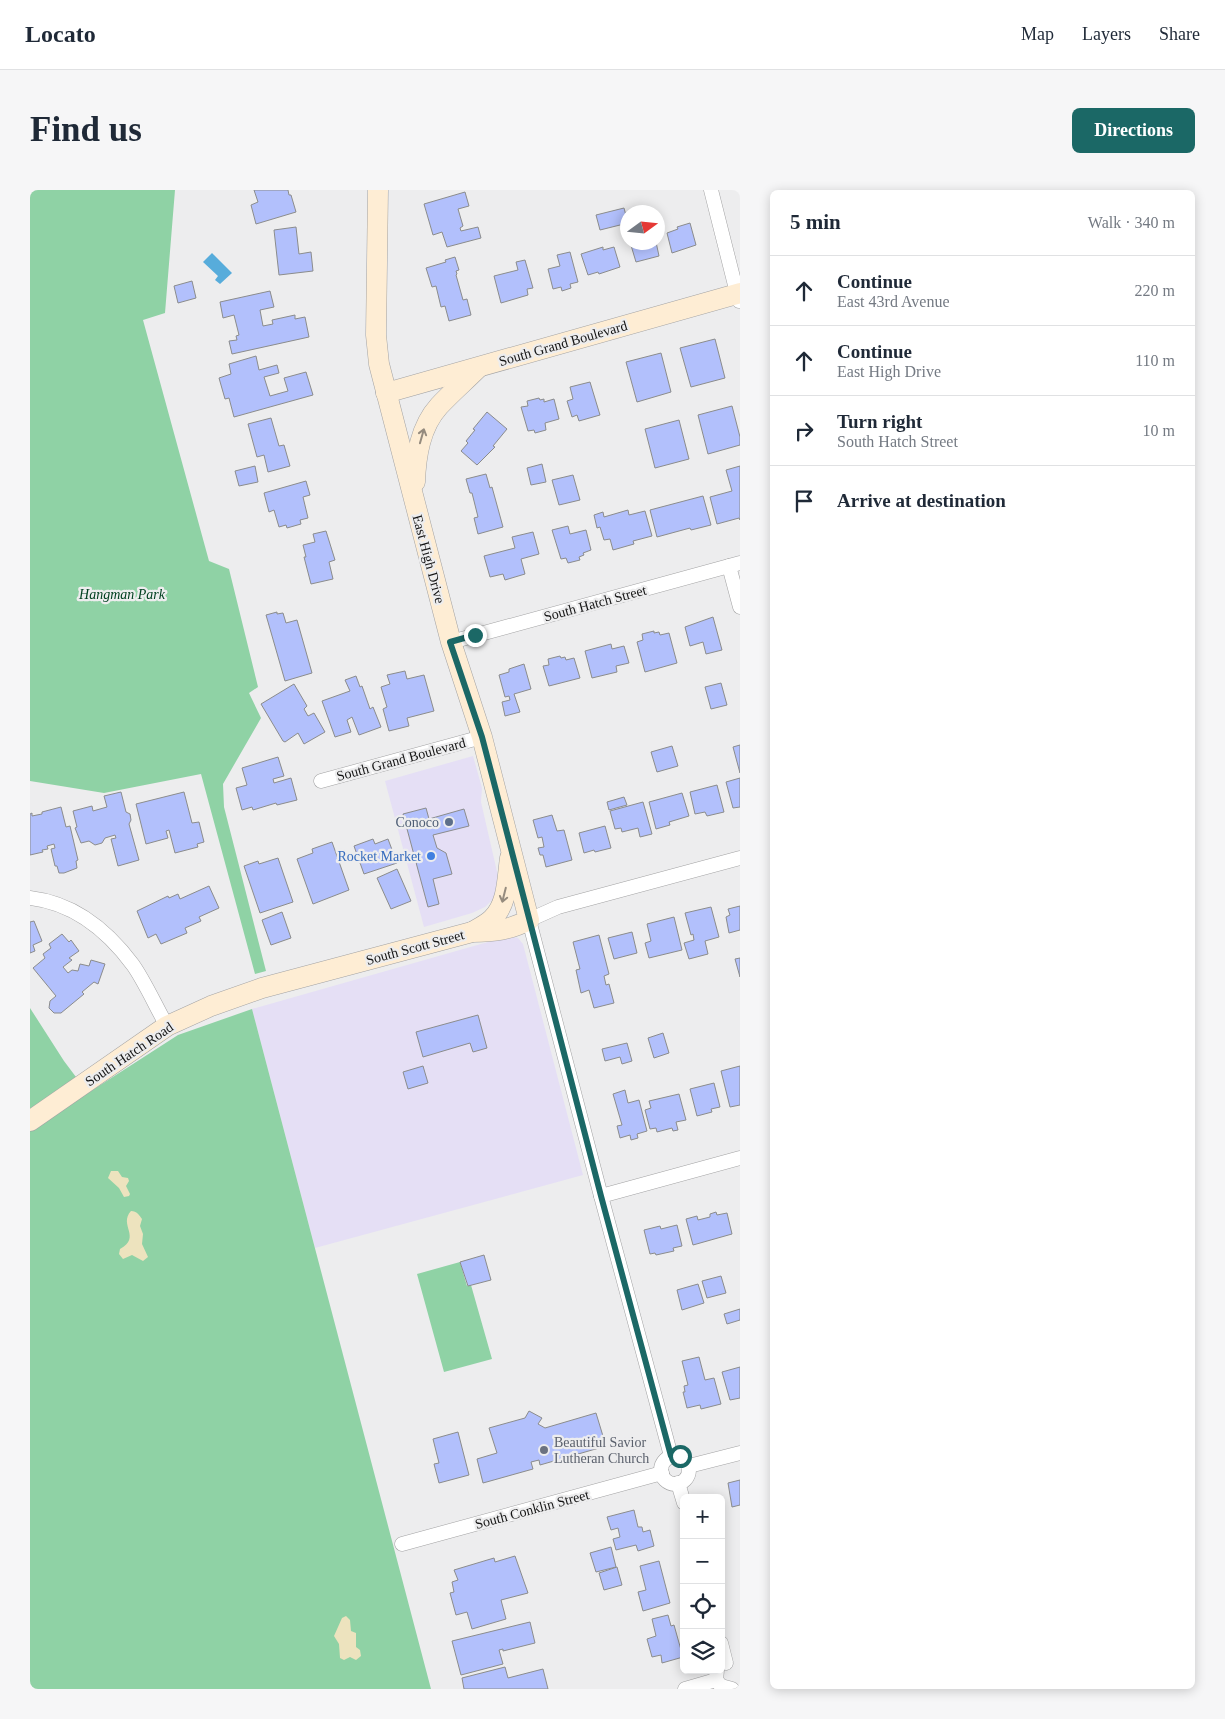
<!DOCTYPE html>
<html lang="en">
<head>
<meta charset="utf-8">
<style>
  :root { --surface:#fff; --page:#f6f6f7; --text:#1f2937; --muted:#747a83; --line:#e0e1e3; --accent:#1b6866 }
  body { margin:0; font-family:"Times New Roman",serif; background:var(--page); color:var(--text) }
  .controls { position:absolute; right:15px; bottom:15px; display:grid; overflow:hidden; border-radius:8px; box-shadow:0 2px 12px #0003 }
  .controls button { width:45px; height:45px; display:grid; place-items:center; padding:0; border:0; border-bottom:1px solid var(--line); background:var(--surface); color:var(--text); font:25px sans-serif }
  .compass { position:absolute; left:590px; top:15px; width:45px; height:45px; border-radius:50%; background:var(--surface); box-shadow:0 2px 12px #0003; rotate:75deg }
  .stop { position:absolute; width:15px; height:15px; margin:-11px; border:4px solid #1b6866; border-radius:50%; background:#fff }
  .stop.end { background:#1b6866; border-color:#fff; box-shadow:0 1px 5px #0008 }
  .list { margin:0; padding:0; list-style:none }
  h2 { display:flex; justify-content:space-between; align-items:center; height:65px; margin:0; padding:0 20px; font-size:21px }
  h2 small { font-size:16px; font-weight:400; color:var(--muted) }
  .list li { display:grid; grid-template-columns:32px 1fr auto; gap:15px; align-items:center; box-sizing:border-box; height:70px; padding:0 20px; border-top:1px solid var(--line) }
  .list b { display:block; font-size:19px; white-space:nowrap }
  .list p { margin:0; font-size:16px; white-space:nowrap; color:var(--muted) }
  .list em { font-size:16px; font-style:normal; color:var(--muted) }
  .icon { flex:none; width:28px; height:28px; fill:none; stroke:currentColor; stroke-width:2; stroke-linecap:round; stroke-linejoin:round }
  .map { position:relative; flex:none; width:710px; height:1499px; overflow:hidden; border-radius:8px }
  header { display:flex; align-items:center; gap:30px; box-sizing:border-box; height:70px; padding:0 25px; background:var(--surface); border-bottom:1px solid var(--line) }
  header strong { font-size:24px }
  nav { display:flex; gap:28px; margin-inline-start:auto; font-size:18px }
  .intro { display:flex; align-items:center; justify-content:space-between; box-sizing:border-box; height:120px; padding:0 30px }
  h1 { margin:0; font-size:35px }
  .button { padding:12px 22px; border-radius:8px; background:var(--accent); color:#fff; font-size:18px; font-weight:700 }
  main { display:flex; gap:30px; padding:0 30px }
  aside { flex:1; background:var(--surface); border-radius:8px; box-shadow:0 2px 12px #0003 }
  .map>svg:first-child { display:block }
  .commercial { fill:#e5dff5 }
  .green { fill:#8fd2a5 }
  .sand { fill:#ede3be }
  .water { fill:#57acdb }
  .building { fill:#b2c0fc; stroke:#8b8c8c }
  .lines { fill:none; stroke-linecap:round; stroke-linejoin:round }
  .street-casing { stroke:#a3a3a4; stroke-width:15 }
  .secondary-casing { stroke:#a3a3a4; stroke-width:21 }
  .street { stroke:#fff; stroke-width:14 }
  .secondary { stroke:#feedd4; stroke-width:20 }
  .oneway { stroke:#958b7e }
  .route { stroke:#1b6866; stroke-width:6 }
  .service-dot { fill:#5c6f8a; stroke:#ededee; stroke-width:2 }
  .shop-dot { fill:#3f7fe0; stroke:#ededee; stroke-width:2 }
  .worship-dot { fill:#6b7280; stroke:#ededee; stroke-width:2 }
  .labels { text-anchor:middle; stroke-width:4.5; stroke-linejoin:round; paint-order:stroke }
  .street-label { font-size:14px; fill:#141414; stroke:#ededee }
  .park-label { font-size:14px; font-style:italic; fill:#004020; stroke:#ededee }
  .service-label { font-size:14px; fill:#4e5e75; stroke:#ededee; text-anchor:end }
  .shop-label { font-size:14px; fill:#366cbe; stroke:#ededee; text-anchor:end }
  .worship-label { font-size:14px; fill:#5b616d; stroke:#ededee; text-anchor:start }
</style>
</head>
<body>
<header>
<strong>Locato</strong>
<nav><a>Map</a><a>Layers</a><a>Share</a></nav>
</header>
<div class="intro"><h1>Find us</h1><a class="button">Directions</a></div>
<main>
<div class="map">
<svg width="710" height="1499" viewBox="0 0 710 1499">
  <rect width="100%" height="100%" fill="#ededee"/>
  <g class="commercial">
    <polygon points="443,566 452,598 451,612 468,686 467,699 464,708 455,717 442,723 394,737 355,591"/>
    <polygon points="479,746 488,748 493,754 553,985 285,1058 222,819"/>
  </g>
  <g class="green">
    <polygon points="0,0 145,0 135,123 113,130 179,371 199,379 228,497 219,503 231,528 193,594 194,617 236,781 225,784 171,584 74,603 0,591"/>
    <polygon points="0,818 34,871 58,903 148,845 222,819 401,1499 0,1499"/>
    <polygon points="430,1072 437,1096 441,1095 462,1169 414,1182 387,1084"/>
  </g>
  <g class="sand">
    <polygon points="81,981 88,981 92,987 98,988 99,991 96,996 100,1004 99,1006 94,1007 89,998 78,988"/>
    <path d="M101 1021C107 1021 109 1025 112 1029L110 1036 113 1044 112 1054 118 1067 113 1071 102 1065 93 1069 89 1064 90 1059C112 1047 88 1035 101 1021Z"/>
    <polygon points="316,1426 320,1430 321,1441 326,1443 326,1457 330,1460 331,1466 326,1470 320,1467 314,1470 310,1468 309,1454 304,1446 312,1428"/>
  </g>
  <polygon class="water" points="182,63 202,83 190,94 185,90 188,86 173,72"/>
  <g class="building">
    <polygon points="224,0 258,0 259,5 261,5 266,22 226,34 221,15 228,12"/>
    <polygon points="435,2 439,16 428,19 433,36 430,38 431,41 448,37 451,48 417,57 412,42 403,45 394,14"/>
    <polygon points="594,18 598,33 570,40 566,25"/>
    <polygon points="660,33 666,55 642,63 637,43 648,39 647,37"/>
    <polygon points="266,37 269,64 281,62 283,81 249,85 244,40"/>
    <polygon points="600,52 626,52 629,66 606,72"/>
    <polygon points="573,57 573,60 584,57 590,77 569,84 568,82 558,85 551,64"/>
    <polygon points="540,62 548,92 540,94 541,98 532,101 531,97 523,99 518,79 530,76 527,65"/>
    <polygon points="425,67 429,80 426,81 427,84 426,85 433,110 437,109 441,125 419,131 415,116 411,117 406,96 402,97 396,78 416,72 415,70"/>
    <polygon points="495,70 503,98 497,99 498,105 471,113 464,86 488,80 486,72"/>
    <polygon points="162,91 166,108 148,113 144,96"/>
    <polygon points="240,101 244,117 230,120 233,136 243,134 242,130 265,125 265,129 275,127 279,147 202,164 199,151 207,150 206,146 209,145 204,125 193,128 190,112"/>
    <polygon points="685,149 695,188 661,197 650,158"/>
    <polygon points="631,163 641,202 607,212 596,172"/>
    <polygon points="226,166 229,180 247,175 249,183 234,187 240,206 258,201 254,188 276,182 283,205 204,227 199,208 195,209 189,188 201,184 199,174"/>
    <polygon points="560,192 570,225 549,231 547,225 542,227 537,211 543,209 540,197"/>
    <polygon points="509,208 510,210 514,209 514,212 524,209 529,229 515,233 516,240 505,243 504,240 498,241 491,217 498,216 497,211"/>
    <polygon points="702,216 710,247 710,255 678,264 668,225"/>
    <polygon points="457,222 477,239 463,256 465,257 447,275 431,261 438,253 436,251 445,240 443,239"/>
    <polygon points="241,228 249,256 254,255 260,276 238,282 234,265 227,267 218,234"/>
    <polygon points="649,230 659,269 625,278 615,239"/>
    <polygon points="512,274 516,292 501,295 497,278"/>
    <polygon points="225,276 228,292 209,296 205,281"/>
    <polygon points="710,276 710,330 709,328 687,334 680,307 702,301 696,280"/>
    <polygon points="456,284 460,298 462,297 473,337 448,344 444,328 448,327 442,303 440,303 436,289"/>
    <polygon points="543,285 550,310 529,315 522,290"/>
    <polygon points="276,291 280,305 273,307 278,328 270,330 271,334 257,338 256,335 249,337 244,320 239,322 234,303"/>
    <polygon points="673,306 681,335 661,340 660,338 627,347 620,320"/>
    <polygon points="598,320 599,325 615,321 622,346 603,351 604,354 583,360 580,349 574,350 570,337 567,338 564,325 573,322 574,327"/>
    <polygon points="538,336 540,344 556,340 561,360 553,363 554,365 549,367 550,370 538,373 536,368 531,369 522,340"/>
    <polygon points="296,341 305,370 299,372 303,389 281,394 274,367 276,367 273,355 285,352 283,344"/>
    <polygon points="503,342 509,364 491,369 495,384 475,390 473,384 460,387 454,366 485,358 482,347"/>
    <polygon points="247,422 247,424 253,423 256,433 267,430 282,483 255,491 236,425"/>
    <polygon points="683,427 692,460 676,464 673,452 660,456 655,437"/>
    <polygon points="624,441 624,443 629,442 630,445 639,443 647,473 615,482 607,452 613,450 612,444"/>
    <polygon points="581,454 582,459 594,456 599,473 586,476 587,482 562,488 555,461"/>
    <polygon points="530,466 531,468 535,467 536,470 544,468 550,488 519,496 513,476 519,475 518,469"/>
    <polygon points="494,474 501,499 484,504 490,522 475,526 472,512 480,510 479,506 475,507 469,485 479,482 479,479"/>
    <polygon points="375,481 377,489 394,485 404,521 377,528 379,536 359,541 353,519 357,517 351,497 360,494 357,485"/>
    <polygon points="326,486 330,497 332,496 340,519 343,517 351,537 329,545 322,527 317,530 321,542 305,547 292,511 320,501 315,490"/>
    <polygon points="691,493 697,515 681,519 675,497"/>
    <polygon points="264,494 277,516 274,519 278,526 284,523 295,542 274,554 268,543 255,552 253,551 231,514"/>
    <polygon points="710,555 710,583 703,557"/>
    <polygon points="642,556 648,576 627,582 621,562"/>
    <polygon points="248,567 254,586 243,589 244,593 261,588 267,610 247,615 246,613 223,620 222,617 212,620 206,598 217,595 212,578"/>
    <polygon points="710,588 710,617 703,618 696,592"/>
    <polygon points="687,595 694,622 677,626 675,622 665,624 660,602"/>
    <polygon points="91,602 96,622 100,624 101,630 99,634 109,670 88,676 81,649 86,648 85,645 75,648 72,653 65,655 59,651 51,653 45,638 47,637 43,621 62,616 63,621 77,617 74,606"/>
    <polygon points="154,602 162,633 169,632 174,652 167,654 168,657 145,663 139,640 136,641 138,648 116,654 106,614"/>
    <polygon points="652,603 659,626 639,632 640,635 626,639 619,612"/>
    <polygon points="594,607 597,615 579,620 577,612"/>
    <polygon points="613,612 622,644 610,647 608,638 592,642 591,638 585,639 580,621"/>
    <polygon points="31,617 36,637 40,636 48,670 46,671 47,678 34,683 29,683 27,676 25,676 21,659 25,658 24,654 17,656 18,659 12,660 13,662 0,665 0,624 2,623 2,626 12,624 12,622"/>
    <polygon points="396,618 399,629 434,619 439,636 403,645 407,658 416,663 422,684 403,689 409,714 398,717 373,624"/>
    <polygon points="522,625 527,641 534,640 542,670 516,677 513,665 510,665 508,658 514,657 512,647 508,648 503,630"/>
    <polygon points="575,636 581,658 565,662 564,660 554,663 549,643"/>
    <polygon points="343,649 345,654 358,649 367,673 334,684 324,656"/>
    <polygon points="302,652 319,700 283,714 267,669 283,663 282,659"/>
    <polygon points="248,668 263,712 230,723 214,676 228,671 229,674"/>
    <polygon points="367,679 381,711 361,719 347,688"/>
    <polygon points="179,696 189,718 169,727 171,731 155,738 157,743 131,754 126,744 118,748 107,721 138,706 139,708 148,704 150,709"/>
    <polygon points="710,716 710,740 699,743 696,727 700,725 698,719"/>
    <polygon points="681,717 689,747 675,751 678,764 659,769 654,753 664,750 663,744 661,745 655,723"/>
    <polygon points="252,722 261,748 241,755 232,730"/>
    <polygon points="644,727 652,760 619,768 615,753 621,751 617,734"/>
    <polygon points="4,731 12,751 3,755 5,761 0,763 0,732"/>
    <polygon points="602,742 607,763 584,769 578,748"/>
    <polygon points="32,744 39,752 41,750 49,761 39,768 42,770 33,777 38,783 42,780 48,781 50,774 59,776 61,770 75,774 68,794 64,792 52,802 54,804 31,823 24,823 19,818 20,811 26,806 3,778 15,768 13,764 21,758 19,754"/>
    <polygon points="569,745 579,784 574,786 576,795 579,794 584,813 564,818 559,800 551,803 546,780 550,779 543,752"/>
    <polygon points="710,768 710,787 705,769"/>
    <polygon points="448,825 457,858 443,862 440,853 393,867 386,842"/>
    <polygon points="633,843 639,863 624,868 618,848"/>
    <polygon points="597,853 602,871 592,874 590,867 575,871 572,859"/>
    <polygon points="393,876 398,893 378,899 373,882"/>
    <polygon points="710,876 710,915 700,917 691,881"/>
    <polygon points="684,893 690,917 681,919 682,922 667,926 660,899"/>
    <polygon points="595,900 598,913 609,910 617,941 607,944 608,948 601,950 600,945 590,948 587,936 592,935 583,904"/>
    <polygon points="649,904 656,930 646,932 648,940 643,941 642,938 627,942 626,938 620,939 615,920 621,918 619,911"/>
    <polygon points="686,1022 687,1025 697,1023 702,1044 663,1055 656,1029 667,1026 668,1030 680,1027 680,1024"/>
    <polygon points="647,1035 652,1056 643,1058 644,1061 626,1065 625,1063 620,1064 614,1040 630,1036 631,1039"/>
    <polygon points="454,1065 461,1090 438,1096 430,1072"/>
    <polygon points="691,1086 696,1103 677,1108 672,1091"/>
    <polygon points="668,1094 674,1113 652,1120 647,1100"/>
    <polygon points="710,1119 710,1130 697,1134 694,1124"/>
    <polygon points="669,1167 675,1190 684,1188 691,1214 671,1219 670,1215 657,1218 653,1202 655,1202 654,1196 658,1195 652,1171"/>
    <polygon points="710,1177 710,1208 700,1210 692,1182"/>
    <polygon points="499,1221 512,1228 508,1234 515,1238 566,1223 576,1256 510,1275 509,1270 501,1272 503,1279 453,1293 447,1269 467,1263 459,1238 495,1228"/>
    <polygon points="428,1242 439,1285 409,1293 404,1274 409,1273 403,1249"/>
    <polygon points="710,1290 710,1315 702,1317 698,1293"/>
    <polygon points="604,1320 608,1337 612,1337 613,1342 620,1340 624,1356 608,1361 606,1355 586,1360 583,1349 590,1347 588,1338 581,1340 577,1327"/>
    <polygon points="581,1357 586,1377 566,1382 560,1363"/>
    <polygon points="485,1366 498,1403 471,1410 476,1429 442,1439 437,1422 426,1425 420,1403 424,1402 422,1392 428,1390 424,1380 464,1368 465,1372"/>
    <polygon points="629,1371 640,1413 613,1421 608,1402 616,1400 610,1376"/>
    <polygon points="587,1377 592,1395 574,1400 569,1383"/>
    <polygon points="638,1425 641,1436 644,1435 653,1467 632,1473 631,1465 622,1467 617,1449 626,1446 622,1429"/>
    <polygon points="500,1432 505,1453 473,1461 473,1459 469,1460 473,1474 431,1485 422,1451"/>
    <polygon points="475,1477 478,1488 513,1479 518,1499 434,1499 432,1488"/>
  </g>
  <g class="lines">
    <defs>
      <g id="street">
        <polyline points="681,0 709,111"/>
        <polyline points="699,376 710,417"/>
        <polyline points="421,452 710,373"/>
        <polyline points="291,591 452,547"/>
        <path d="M0 708C44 713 77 740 103 775 115 792 126 817 137 836"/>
        <polyline points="571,1006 710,968"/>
        <polyline points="641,1266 571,1006 499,730 528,717 710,668"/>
        <circle cx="645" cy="1280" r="14"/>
        <polyline points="659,1276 710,1263"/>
        <polyline points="648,1293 654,1313"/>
        <polyline points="372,1354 632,1283"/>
        <polyline points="691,1453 696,1473"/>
        <polyline points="687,1480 686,1490 691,1496 702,1499"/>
        <polyline points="655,1499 686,1490"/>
      </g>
      <g id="secondary">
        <polyline points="356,203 710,103"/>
        <path d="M385 292C386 266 390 237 409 216 421 203 435 191 448 178"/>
        <path d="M442 742C449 738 457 734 462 729 478 714 477 688 480 668"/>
        <path d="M0 931 137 836 181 816 232 798 442 742C465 742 479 740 499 730L452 547 421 452 349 174 346 145 348 0"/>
      </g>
    </defs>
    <use href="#street" class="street-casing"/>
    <use href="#secondary" class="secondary-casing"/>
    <use href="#street" class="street"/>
    <use href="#secondary" class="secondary"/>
  </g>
  <defs><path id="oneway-shaft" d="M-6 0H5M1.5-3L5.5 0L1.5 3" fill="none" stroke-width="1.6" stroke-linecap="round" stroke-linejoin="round" transform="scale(1.25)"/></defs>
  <g class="oneway">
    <use href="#oneway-shaft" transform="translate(392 246) rotate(-74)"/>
    <use href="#oneway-shaft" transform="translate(474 705) rotate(104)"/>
  </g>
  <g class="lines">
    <polyline class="route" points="445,445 420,452 452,547 463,589 571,1006 641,1266 650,1266"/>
  </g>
  <circle class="service-dot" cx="419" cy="632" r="5"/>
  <circle class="shop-dot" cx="401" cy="666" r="5"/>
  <circle class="worship-dot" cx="514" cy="1260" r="5"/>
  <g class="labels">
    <g class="street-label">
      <text transform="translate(533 153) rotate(-16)" y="5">South Grand Boulevard</text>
      <text transform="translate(399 369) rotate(75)" y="5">East High Drive</text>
      <text transform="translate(565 413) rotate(-15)" y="5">South Hatch Street</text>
      <text transform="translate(371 569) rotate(-15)" y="5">South Grand Boulevard</text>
      <text transform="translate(385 757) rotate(-15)" y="5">South Scott Street</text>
      <text transform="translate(99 864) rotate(-34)" y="5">South Hatch Road</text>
      <text transform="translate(502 1319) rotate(-15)" y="5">South Conklin Street</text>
    </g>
    <g class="park-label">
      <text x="92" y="409">Hangman Park</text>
    </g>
    <g class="service-label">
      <text x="409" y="637">Conoco</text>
    </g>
    <g class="shop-label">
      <text x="391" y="671">Rocket Market</text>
    </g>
    <g class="worship-label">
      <text x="524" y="1257">Beautiful Savior<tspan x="524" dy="16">Lutheran Church</tspan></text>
    </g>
  </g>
</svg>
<div class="controls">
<button>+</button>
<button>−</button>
<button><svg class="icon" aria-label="locate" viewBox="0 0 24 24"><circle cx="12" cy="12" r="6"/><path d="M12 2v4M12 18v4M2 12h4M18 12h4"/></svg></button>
<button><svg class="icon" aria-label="layers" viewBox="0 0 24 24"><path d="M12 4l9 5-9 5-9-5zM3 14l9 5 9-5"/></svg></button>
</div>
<svg class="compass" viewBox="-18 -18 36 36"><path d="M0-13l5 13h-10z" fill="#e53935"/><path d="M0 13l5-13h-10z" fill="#747a83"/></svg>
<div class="stop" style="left:650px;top:1266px"></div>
<div class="stop end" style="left:445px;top:445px"></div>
</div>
<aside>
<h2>5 min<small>Walk · 340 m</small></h2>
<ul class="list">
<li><svg class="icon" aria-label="ahead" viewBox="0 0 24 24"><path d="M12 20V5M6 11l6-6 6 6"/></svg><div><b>Continue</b><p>East 43rd Avenue</p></div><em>220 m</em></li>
<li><svg class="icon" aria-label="ahead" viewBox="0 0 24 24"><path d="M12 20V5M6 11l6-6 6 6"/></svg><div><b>Continue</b><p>East High Drive</p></div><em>110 m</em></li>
<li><svg class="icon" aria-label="right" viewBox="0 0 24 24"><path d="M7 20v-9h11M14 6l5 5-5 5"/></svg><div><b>Turn right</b><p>South Hatch Street</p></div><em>10 m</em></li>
<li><svg class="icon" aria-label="arrive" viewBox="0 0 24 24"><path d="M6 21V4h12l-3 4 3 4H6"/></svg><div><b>Arrive at destination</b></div></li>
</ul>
</aside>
</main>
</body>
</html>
